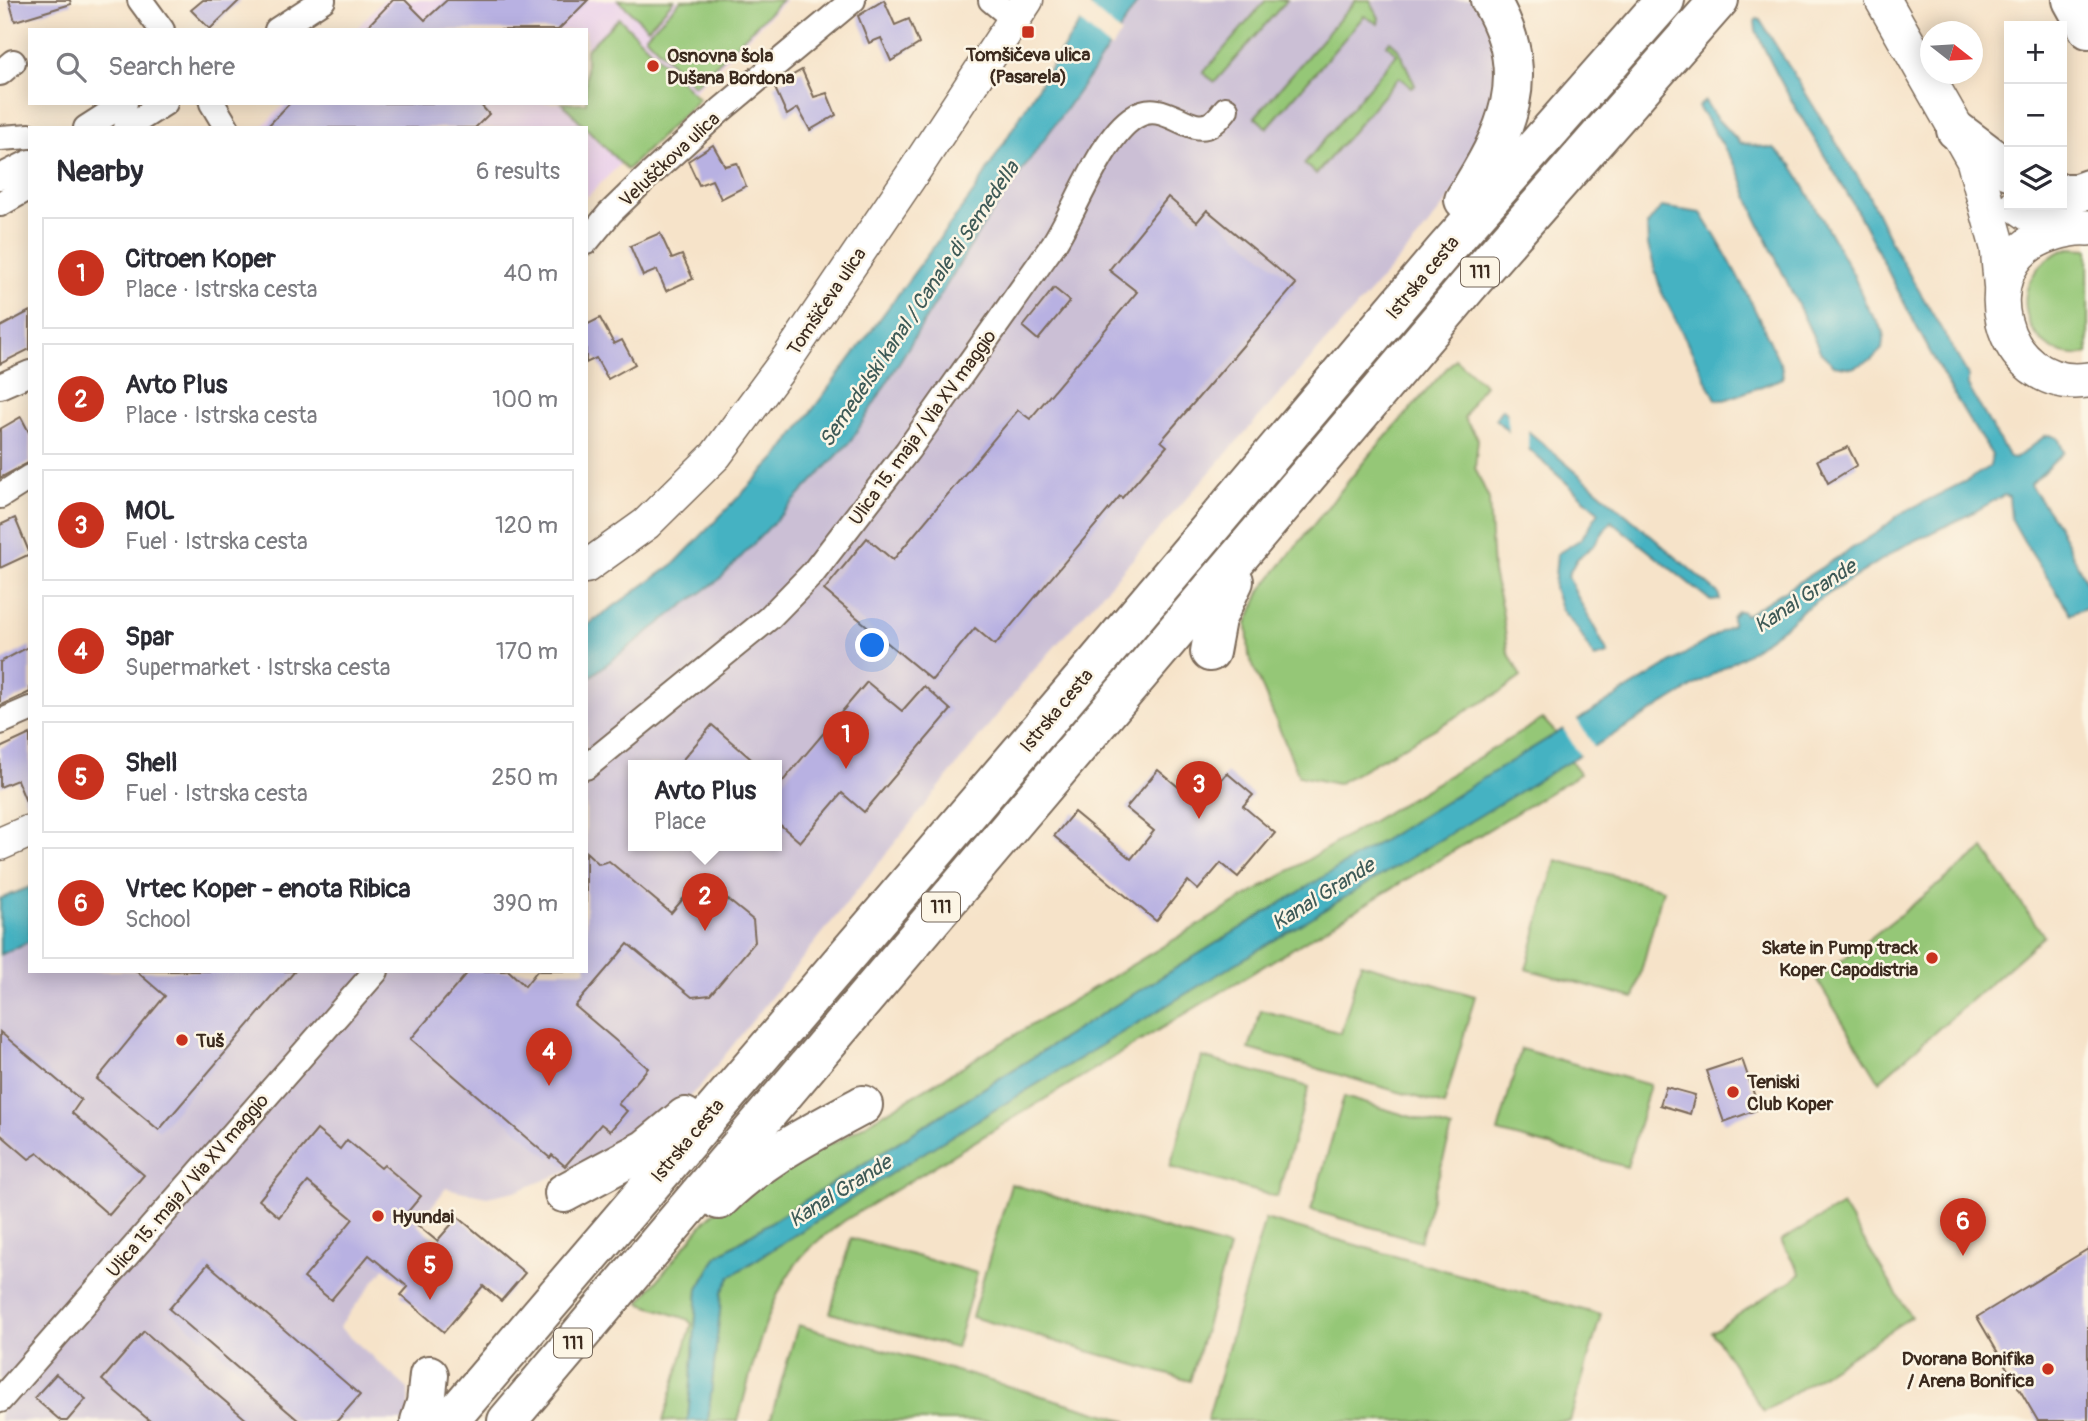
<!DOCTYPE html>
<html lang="en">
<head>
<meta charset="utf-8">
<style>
  :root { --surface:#fff; --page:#f2f2f3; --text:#2b2b33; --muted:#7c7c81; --line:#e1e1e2; --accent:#c8321e }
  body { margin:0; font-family:Pangolin,sans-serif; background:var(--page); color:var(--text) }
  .controls { position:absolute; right:21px; top:21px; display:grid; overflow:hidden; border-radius:0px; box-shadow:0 4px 18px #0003 }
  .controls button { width:63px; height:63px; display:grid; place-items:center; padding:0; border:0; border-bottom:2px solid var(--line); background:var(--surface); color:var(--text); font:35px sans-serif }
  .compass { position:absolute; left:1920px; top:21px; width:63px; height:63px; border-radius:50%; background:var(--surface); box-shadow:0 4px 18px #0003; rotate:107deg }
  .you { position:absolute; left:873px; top:646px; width:24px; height:24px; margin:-18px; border:5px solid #fff; border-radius:50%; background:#1a73e8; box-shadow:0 0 0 10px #1a73e833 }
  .badge { display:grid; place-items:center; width:46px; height:46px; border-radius:50%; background:var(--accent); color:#fff; font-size:23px; font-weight:700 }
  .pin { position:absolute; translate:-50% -58px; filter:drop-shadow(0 2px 4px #0008) }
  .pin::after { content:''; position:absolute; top:37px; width:24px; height:21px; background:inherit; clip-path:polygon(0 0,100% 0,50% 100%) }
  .popup { position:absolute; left:628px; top:760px; width:154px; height:91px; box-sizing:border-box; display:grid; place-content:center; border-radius:0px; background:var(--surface); filter:drop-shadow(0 2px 5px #0005); font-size:23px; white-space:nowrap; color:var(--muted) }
  .popup b { font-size:26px; color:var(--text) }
  .popup::after { content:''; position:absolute; left:50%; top:100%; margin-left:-14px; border:14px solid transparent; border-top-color:var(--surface) }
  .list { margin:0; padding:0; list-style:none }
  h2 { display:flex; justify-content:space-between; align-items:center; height:91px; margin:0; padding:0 28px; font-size:30px }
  h2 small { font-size:23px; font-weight:400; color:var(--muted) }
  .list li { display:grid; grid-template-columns:46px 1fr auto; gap:21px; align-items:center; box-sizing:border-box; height:112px; margin:0 14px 14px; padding:0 14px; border:2px solid var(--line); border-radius:0px }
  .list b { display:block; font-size:26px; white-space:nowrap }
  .list p { margin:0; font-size:23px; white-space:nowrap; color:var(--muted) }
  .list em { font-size:23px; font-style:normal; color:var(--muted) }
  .icon { flex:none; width:38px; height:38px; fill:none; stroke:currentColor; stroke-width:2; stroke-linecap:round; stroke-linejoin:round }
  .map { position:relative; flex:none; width:2088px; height:1421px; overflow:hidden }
  .search { position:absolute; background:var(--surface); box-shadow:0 4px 18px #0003; left:28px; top:28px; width:560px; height:77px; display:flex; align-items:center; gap:18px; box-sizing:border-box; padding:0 24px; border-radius:0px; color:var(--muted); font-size:26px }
  .panel { position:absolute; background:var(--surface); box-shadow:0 4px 18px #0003; left:28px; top:126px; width:560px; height:847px; border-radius:0px }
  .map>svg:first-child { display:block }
  .built { fill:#ebd1eb }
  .industrial { fill:#cbbfd5; fill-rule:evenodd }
  .green { fill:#95c777; stroke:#68784a; stroke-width:2 }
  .water { fill:#45b2c2; stroke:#406e70; stroke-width:2 }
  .pier { fill:#f6e3c9 }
  .building { fill:#b8b1e2 }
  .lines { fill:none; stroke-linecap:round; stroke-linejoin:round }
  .minor-casing { stroke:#7c6b5a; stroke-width:28 }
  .tertiary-casing { stroke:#7c6b5a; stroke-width:35 }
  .secondary-casing { stroke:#7c6b5a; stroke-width:38 }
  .trunk-casing { stroke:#7c6b5a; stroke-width:42 }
  .minor { stroke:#fff; stroke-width:24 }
  .tertiary { stroke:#fff; stroke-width:32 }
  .secondary { stroke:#fff; stroke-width:35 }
  .trunk { stroke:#fff; stroke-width:38 }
  .poi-dot { fill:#c8321e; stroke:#fcf5e5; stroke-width:2.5 }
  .labels { text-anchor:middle; stroke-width:5; stroke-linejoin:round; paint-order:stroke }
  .shield { fill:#fcf5e5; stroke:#75675a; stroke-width:2 }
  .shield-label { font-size:18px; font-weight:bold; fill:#3b2a1e }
  .poi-label { font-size:19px; font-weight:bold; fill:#3b2a1e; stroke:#fcf5e5; text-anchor:start }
  .street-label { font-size:19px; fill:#3b2a1e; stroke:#fcf5e5 }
  .water-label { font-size:21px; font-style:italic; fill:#3e5a57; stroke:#fcf5e5 }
</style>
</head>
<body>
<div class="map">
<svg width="2088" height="1421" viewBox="0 0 2088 1421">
  <rect width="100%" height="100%" fill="#fcf5e5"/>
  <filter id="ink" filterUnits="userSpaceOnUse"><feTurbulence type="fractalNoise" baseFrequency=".0143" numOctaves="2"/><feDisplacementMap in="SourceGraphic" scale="14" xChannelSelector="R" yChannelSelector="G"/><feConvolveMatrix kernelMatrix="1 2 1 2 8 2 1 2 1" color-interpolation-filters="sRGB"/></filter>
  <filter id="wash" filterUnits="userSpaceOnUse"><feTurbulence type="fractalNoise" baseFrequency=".00686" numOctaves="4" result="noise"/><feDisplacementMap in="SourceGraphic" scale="28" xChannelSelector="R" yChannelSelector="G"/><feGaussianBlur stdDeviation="1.57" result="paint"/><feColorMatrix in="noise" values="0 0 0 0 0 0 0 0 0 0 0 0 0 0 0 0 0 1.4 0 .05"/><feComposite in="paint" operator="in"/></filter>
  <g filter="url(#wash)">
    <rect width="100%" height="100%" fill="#f6e3c9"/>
    <polygon class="built" points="383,0 786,0 586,198 586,128 261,128 285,103 586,103 586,30 355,30"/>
    <path class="industrial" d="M1139 0H1479L1492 26 1499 98 1463 181 1419 237 1026 679 701 1085 658 1128 626 1147 520 1190 487 1197 446 1188 339 1327 408 1389 409 1421H0V955L30 941V971H586V680L673 613 720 579 982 227 1095 68ZM633 765H777V845H633Z"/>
    <g class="green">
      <polygon points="618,0 674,0 648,28"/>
      <polygon points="681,0 782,0 694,86 645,36"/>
      <polygon points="1266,0 1287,0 1215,82 1203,73"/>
      <polygon points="1356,0 1370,0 1379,18 1378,24 1364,16 1267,128 1255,117"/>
      <polygon points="619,18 699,99 627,170 562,103 586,103 586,50"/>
      <polygon points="1390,41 1398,48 1415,85 1411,87 1399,77 1316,174 1304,164 1397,54 1387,45"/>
      <path d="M2069 248 2088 249V354C2026 366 1994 275 2069 248Z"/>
      <polygon points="1455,359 1485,385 1475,397 1464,418 1478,439 1475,468 1489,499 1493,573 1502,609 1508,652 1521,677 1502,691 1337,784 1299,776 1249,656 1247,623 1261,590 1367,458"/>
      <polygon points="1543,719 1557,734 1124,1000 717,1256 698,1289 688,1421 663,1421 692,1324 687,1319 639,1303 705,1221 736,1192 801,1149 836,1142"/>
      <path d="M1570 759 1580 774 844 1221C833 1230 820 1238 810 1248 768 1287 753 1367 738 1421H708L722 1292 731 1276 907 1163Z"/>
      <polygon points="1984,849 2044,936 1879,1081 1817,980"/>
      <polygon points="1556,860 1663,889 1634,998 1526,969"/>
      <polygon points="1361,963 1475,996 1444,1105 1249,1049 1261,1010 1341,1033"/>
      <polygon points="1521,1049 1650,1085 1627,1167 1498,1132"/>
      <polygon points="1202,1057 1309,1087 1277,1197 1170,1167"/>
      <polygon points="1344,1097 1452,1129 1420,1241 1311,1210"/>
      <polygon points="1011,1184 1229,1248 1190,1381 972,1317"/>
      <polygon points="1842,1205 1911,1317 1764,1412 1712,1332 1801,1274 1781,1241"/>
      <polygon points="1265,1219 1601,1315 1570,1421 1207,1421"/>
      <polygon points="851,1238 977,1273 956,1348 830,1313"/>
      <polygon points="798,1325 1128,1421 770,1421"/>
    </g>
    <g class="water">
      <polygon points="1095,0 1139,0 1095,68 982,227 851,441 720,579 673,613 586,680 586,626 675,563 779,455 974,192 1041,82"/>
      <path d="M1757 19 1760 20 1867 192 1893 246 1968 375V386L2006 452 2010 457 2015 459 2045 436 2050 435 2058 438 2064 452 2030 485 2059 527 2088 586V607L2071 614 2025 543 2011 518 2009 497 2004 495 1965 517 1902 547 1800 612 1788 624 1748 653 907 1163 731 1276 722 1292 708 1421H688L698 1289 717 1256 1124 1000 1732 625V617L1737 611H1741L1746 615 1878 532 1900 514 1968 480 1990 466 1992 455C1943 383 1905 304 1865 226 1830 159 1785 99 1756 30L1755 21Z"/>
      <polygon points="1705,101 1716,118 1741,143 1774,149 1792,165 1853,274 1867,307 1884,332 1882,349 1871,360 1852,368 1834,365 1821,353 1755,215 1739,171 1698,107"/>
      <path d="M1661 207 1701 213C1733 263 1758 314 1782 368L1783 378 1725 400 1716 399 1661 291 1648 245 1647 225Z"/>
      <path d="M1502 409 1718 593 1720 600 1711 601 1611 521 1594 545 1577 559 1568 575C1578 603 1596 627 1608 654L1594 658 1579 631 1561 609 1554 588 1557 554 1581 539 1599 512 1495 419Z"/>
      <polygon points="30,887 30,941 0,955 0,899"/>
    </g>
    <g class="pier">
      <polygon points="1087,4 1121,33 1111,49 1077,19"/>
      <polygon points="1507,409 1528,427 1528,453 1509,436"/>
      <polygon points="1576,718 1595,748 1581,757 1562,727"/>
    </g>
    <g id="blocks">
      <g class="building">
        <polygon points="9,0 70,0 71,4 15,21"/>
        <polygon points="203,0 240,0 210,29 191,10"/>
        <polygon points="393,0 405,0 425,20 447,0 588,0 558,30 364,30"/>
        <polygon points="884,0 895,25 909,19 919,44 891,61 881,38 869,43 858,16"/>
        <polygon points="802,70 814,97 827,93 836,115 810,130 798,108 787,115 774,86"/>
        <polygon points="290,103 479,103 489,114 475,128 266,128"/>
        <polygon points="713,145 725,166 737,163 746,186 721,199 712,180 699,185 688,161"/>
        <polygon points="1168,197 1197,222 1207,210 1296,284 1161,441 1167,446 1122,498 1120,496 995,645 975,628 932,680 824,590 867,538 893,560 1018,410 1030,419 1137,292 1109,270"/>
        <polygon points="660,233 672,259 682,255 693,279 666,291 657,270 643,276 630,246"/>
        <polygon points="1054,288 1070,301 1038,340 1023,327"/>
        <polygon points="30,311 30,349 0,364 0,327"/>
        <polygon points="600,318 614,344 622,340 635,364 608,379 596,358 586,363 586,325"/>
        <polygon points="21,417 30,434 30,462 0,478 0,429"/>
        <polygon points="1848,447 1857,465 1828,483 1817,460"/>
        <polygon points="15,518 30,554 0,568 0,525"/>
        <polygon points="30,646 30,692 0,706 0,662"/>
        <polygon points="867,682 902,711 924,686 951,710 864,812 842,793 800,842 777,822 777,788"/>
        <polygon points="712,725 758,765 678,765"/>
        <polygon points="30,734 30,811 17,780 0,787 0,748"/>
        <polygon points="1158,770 1200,805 1227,773 1253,795 1243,806 1275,833 1238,877 1221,863 1198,890 1188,881 1156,921 1054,836 1074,812 1131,859 1154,831 1126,808"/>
        <polygon points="586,852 599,864 609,861 671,913 701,878 753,920 755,942 710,995 692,997 628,944 575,1006 648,1068 618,1104 627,1111 610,1131 601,1124 565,1166 552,1155 550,1158 411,1039 469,971 509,971 525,986 537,971 586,971"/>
        <polygon points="136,971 295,971 159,1130 97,1079 165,996"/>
        <polygon points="0,1032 81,1100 72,1113 144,1175 109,1215 38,1153 29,1159 0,1134"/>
        <polygon points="1742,1059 1759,1109 1724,1122 1706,1071"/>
        <polygon points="1666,1087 1695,1095 1690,1114 1660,1105"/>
        <polygon points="317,1130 340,1149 347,1140 381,1168 384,1165 421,1196 405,1215 437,1241 458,1217 525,1273 501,1301 483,1286 444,1332 401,1295 408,1287 369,1255 331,1300 304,1278 353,1219 308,1182 279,1217 259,1200"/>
        <polygon points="2088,1249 2088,1421 2038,1421 1977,1317"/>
        <polygon points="208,1264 360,1395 337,1421 299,1421 169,1309"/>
        <polygon points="144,1331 185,1367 248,1421 150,1421 102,1380"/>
        <polygon points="56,1374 86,1399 67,1421 61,1421 34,1398"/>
      </g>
    </g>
  </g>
  <g filter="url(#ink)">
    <use href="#blocks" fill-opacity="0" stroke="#7c6b5a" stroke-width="2"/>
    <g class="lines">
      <defs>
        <g id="minor">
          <polyline points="140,0 162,30"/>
          <polyline points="991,0 1014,19"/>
          <polyline points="277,30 323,0"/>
          <polyline points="0,73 13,62"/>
          <polyline points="212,103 227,128"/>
          <polyline points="86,128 125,103"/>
          <polyline points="126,128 165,103"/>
          <polyline points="0,138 30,136"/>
          <polyline points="0,177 30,162"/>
          <polyline points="0,204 30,187"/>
          <polyline points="586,242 610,213 643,181 721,110 853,0"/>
          <polyline points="0,386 30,373"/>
          <polyline points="0,496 30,477"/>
          <polyline points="0,722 30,709"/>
          <path d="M586 767 769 618 813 573 908 450 1053 245C1076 210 1101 138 1134 117 1164 97 1188 137 1211 124 1217 121 1222 114 1226 109"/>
          <polyline points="0,1400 376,971"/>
        </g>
        <g id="tertiary">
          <polyline points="586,567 646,524 716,455 787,359 915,170 1027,0"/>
          <polyline points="0,844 30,831"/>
        </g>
        <g id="secondary">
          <polyline points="1883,0 1974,160 1998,247 2002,292"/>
          <polyline points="2017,205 2036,218 2069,228"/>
          <path d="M2088 228C2074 227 2064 230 2051 234 1966 260 1998 393 2088 380"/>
        </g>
        <g id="trunk">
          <polyline points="2072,0 2088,29"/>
          <polyline points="1956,130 2009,170"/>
          <polyline points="2062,193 2077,193 2088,189"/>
          <path d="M1464 200C1506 134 1536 75 1490 0"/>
          <polyline points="1210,652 1216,619 1234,581"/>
          <polyline points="564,1193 646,1149 685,1117"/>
          <path d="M719 1200C761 1158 812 1133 863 1105"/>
          <polyline points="420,1421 426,1403 429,1375"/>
          <polyline points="449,1421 1087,674 1444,251 1665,0"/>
          <polyline points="507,1421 1468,286 1719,0"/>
        </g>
      </defs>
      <use href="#minor" class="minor-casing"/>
      <use href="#tertiary" class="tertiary-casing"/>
      <use href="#secondary" class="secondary-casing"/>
      <use href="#trunk" class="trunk-casing"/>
      <use href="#minor" class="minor"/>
      <use href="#tertiary" class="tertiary"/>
      <use href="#secondary" class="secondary"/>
      <use href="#trunk" class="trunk"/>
    </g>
  </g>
  <g class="poi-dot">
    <rect x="1021" y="25" width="14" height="14" rx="3.5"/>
    <circle cx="653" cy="66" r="7"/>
    <circle cx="1932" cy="958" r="7"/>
    <circle cx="182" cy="1040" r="7"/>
    <circle cx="1733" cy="1092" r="7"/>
    <circle cx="378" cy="1216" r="7"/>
    <circle cx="2048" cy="1369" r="7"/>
  </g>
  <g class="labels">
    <g class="shield">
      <rect x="1461" y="257.5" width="38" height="29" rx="5"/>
      <rect x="922" y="892.5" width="38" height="29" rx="5"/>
      <rect x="554" y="1328.5" width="38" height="29" rx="5"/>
    </g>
    <g class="shield-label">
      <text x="1480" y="278">111</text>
      <text x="941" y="913">111</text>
      <text x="573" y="1349">111</text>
    </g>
    <g class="poi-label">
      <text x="1028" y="61" text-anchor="middle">Tomšičeva ulica<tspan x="1028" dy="22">(Pasarela)</tspan></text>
      <text x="667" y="62">Osnovna šola<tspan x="667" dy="22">Dušana Bordona</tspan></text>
      <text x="1918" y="954" text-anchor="end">Skate in Pump track<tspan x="1918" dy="22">Koper Capodistria</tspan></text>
      <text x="196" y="1047">Tuš</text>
      <text x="1747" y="1088">Teniski<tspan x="1747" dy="22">Club Koper</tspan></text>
      <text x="392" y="1223">Hyundai</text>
      <text x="2034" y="1365" text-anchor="end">Dvorana Bonifika<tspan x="2034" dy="22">/ Arena Bonifica</tspan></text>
    </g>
    <g class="street-label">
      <text transform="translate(669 159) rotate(-43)" y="7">Veluščkova ulica</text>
      <text transform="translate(1422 277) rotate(-50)" y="7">Istrska cesta</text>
      <text transform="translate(826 301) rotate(-56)" y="7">Tomšičeva ulica</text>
      <text transform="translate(922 427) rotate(-54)" y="7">Ulica 15. maja / Via XV maggio</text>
      <text transform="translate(1056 710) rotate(-50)" y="7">Istrska cesta</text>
      <text transform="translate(687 1140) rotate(-50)" y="7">Istrska cesta</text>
      <text transform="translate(187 1185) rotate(-49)" y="7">Ulica 15. maja / Via XV maggio</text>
    </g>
    <g class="water-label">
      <text transform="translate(919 304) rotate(-56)" y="7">Semedelski kanal / Canale di Semedella</text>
      <text transform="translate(1805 596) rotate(-33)" y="7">Kanal Grande</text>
      <text transform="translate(1323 894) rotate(-32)" y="7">Kanal Grande</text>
      <text transform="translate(840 1191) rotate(-32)" y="7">Kanal Grande</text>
    </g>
  </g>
</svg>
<div class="controls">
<button>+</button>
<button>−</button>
<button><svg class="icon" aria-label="layers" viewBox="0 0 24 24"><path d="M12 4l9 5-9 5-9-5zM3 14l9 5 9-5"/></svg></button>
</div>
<svg class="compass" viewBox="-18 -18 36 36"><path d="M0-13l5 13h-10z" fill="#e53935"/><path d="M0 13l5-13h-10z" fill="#7c7c81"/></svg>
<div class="you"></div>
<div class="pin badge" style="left:846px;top:769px">1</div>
<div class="pin badge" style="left:705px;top:931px">2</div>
<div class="popup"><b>Avto Plus</b>Place</div>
<div class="pin badge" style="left:1199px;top:819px">3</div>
<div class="pin badge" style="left:549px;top:1086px">4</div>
<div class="pin badge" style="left:430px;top:1300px">5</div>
<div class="pin badge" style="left:1963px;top:1256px">6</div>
<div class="search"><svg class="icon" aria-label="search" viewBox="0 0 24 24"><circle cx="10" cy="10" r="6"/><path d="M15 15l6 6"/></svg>Search here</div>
<section class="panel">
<h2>Nearby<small>6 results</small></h2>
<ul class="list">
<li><span class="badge">1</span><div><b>Citroen Koper</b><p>Place · Istrska cesta</p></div><em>40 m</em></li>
<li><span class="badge">2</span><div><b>Avto Plus</b><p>Place · Istrska cesta</p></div><em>100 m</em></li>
<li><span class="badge">3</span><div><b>MOL</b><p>Fuel · Istrska cesta</p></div><em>120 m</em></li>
<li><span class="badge">4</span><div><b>Spar</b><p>Supermarket · Istrska cesta</p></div><em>170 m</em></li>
<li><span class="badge">5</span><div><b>Shell</b><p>Fuel · Istrska cesta</p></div><em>250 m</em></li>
<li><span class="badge">6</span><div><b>Vrtec Koper - enota Ribica</b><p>School</p></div><em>390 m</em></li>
</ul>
</section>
</div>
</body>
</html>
